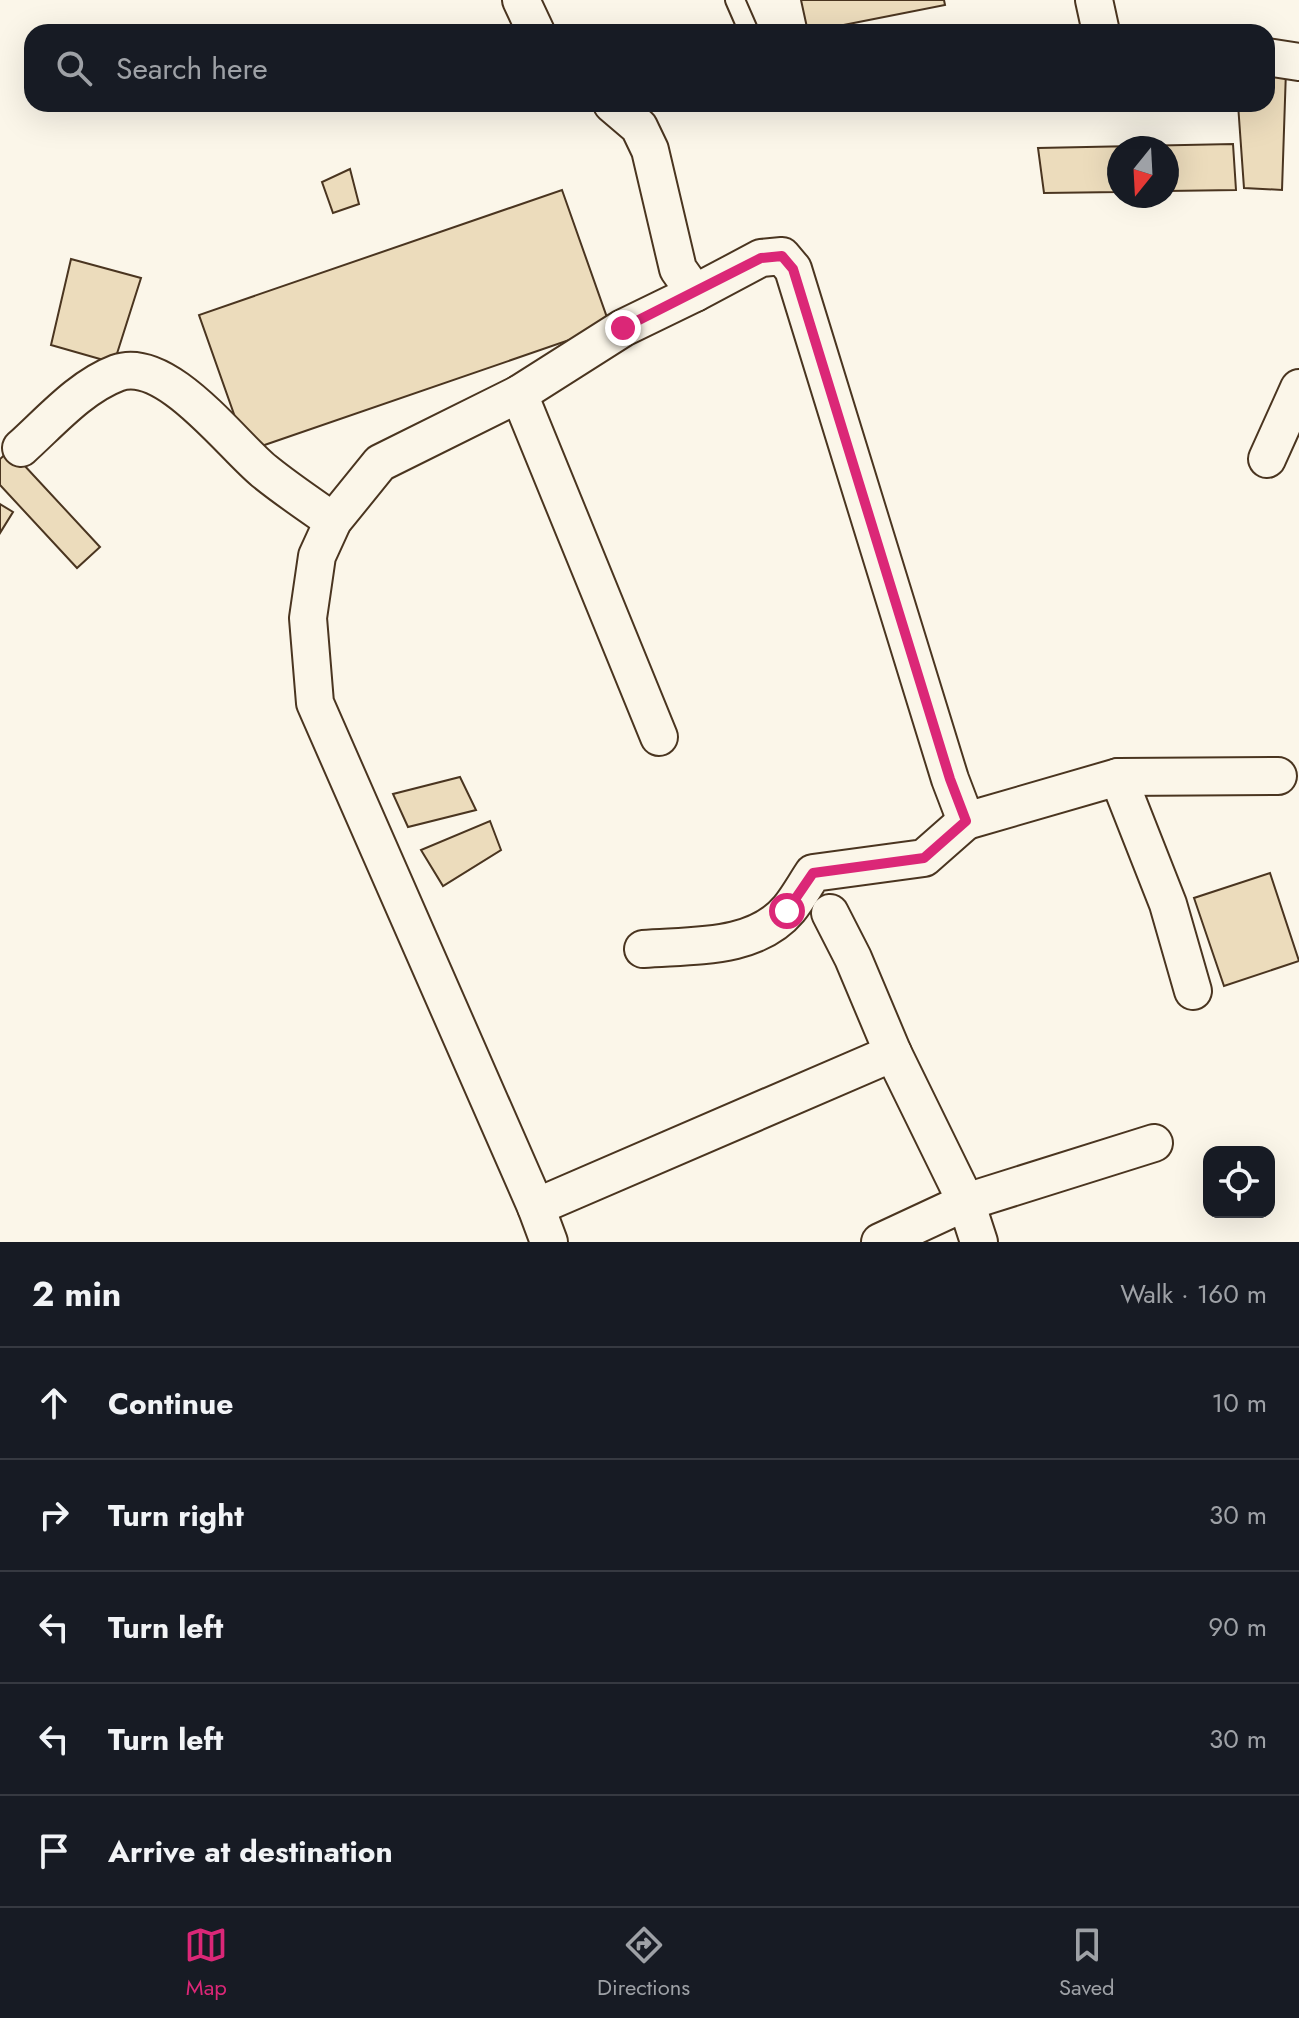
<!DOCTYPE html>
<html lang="en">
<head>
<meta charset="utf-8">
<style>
  :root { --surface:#171b24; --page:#20242c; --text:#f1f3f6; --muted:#9ea1a6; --line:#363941; --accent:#db2777 }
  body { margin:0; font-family:Jost,sans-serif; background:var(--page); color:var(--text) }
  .controls { position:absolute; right:24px; bottom:24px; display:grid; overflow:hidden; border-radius:16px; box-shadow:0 8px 32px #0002 }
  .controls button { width:72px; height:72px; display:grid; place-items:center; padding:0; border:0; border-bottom:2px solid var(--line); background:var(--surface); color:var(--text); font:40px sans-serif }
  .compass { position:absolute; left:1107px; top:136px; width:72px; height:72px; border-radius:50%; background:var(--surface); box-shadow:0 8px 32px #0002; rotate:198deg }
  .stop { position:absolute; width:24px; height:24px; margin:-18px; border:6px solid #db2777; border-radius:50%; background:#fff }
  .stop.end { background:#db2777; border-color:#fff; box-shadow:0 2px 8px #0008 }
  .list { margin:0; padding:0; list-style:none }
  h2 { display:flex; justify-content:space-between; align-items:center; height:104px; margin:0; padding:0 32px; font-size:34px }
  h2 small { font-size:26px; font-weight:400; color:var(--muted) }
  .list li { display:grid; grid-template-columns:52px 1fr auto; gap:24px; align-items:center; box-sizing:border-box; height:112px; padding:0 32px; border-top:2px solid var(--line) }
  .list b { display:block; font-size:30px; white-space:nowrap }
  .list em { font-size:26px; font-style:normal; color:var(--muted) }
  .icon { flex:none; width:44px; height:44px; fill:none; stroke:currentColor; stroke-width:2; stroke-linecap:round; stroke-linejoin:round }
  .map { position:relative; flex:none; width:1299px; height:1242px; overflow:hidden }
  .search { position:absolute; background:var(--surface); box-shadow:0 8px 32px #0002; left:24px; right:24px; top:24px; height:88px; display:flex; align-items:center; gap:20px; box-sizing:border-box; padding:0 28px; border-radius:24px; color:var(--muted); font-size:30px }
  .sheet { height:664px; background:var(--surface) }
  nav { display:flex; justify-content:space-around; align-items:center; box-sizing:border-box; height:112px; border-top:2px solid var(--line); background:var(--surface); font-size:22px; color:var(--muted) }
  nav a { display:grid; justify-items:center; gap:4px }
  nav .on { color:var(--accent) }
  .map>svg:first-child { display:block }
  .building { fill:#ecdcbc; stroke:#4a3520; stroke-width:2 }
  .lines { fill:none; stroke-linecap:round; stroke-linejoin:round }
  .service-casing { stroke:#4a3520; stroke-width:22 }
  .minor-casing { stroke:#4a3520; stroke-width:40 }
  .service { stroke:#fbf6e9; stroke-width:18 }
  .minor { stroke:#fbf6e9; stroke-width:36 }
  .route { stroke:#db2777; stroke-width:10 }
</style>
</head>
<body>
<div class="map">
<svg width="1299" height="1242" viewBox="0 0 1299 1242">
  <rect width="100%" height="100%" fill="#fbf6e9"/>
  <g class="building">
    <polygon points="801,0 944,0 945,5 808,32"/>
    <polygon points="1286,70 1282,190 1244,188 1238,104 1267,104 1267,71"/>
    <polygon points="1233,144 1236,190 1167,191 1167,148 1119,148 1119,192 1044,193 1038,148"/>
    <polygon points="350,169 359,204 333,213 322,182"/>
    <polygon points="562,190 610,326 247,451 199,315"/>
    <polygon points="71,259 141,278 114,363 51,345"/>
    <polygon points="10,450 100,547 77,568 0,485 0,459"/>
    <polygon points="0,504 13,512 0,533"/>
    <polygon points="460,777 476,810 408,827 393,794"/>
    <polygon points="490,821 501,850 443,886 421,850"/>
    <polygon points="1270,873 1299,961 1224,986 1194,898"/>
  </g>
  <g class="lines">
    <defs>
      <polyline id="service" points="735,0 749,32"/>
      <g id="minor">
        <polyline points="521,0 536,32"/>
        <polyline points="1094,0 1101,32"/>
        <polyline points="1267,57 1299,62"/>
        <polyline points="612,104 639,127 650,150 678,269 695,293 761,258 782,256 793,269 950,779 966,821 1118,777 1278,776"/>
        <polyline points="519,394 659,737"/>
        <path d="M21 448C50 422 80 387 117 373 166 355 231 444 264 471 286 489 310 505 333 521"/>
        <polyline points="1267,459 1299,388"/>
        <polyline points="1118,777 1168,904 1193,991"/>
        <polyline points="830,913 853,958 893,1053 966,1202 979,1242"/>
        <path d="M643 949C692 945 755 950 789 909 798 898 805 885 813 873L924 858 966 821"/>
        <polyline points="536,1207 893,1053"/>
        <polyline points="549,1242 536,1207 315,703 308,618 317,556 333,521 380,463 519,394 623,328 695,293"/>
        <polyline points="880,1242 966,1202 1154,1143"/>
      </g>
    </defs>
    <use href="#service" class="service-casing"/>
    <use href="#minor" class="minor-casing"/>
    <use href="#service" class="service"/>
    <use href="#minor" class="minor"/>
  </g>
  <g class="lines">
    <polyline class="route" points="623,328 761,258 782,256 793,269 950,779 966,821 924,858 813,873 787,911"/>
  </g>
</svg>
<div class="controls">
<button><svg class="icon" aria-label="locate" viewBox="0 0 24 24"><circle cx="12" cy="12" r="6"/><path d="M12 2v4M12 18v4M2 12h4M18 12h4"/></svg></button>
</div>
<svg class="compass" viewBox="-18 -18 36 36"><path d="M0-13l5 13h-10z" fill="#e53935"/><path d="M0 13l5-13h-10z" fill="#9ea1a6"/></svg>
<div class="stop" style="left:787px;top:911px"></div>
<div class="stop end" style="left:623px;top:328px"></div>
<div class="search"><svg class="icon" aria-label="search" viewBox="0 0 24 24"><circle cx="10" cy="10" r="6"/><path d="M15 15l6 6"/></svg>Search here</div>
</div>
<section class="sheet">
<h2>2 min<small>Walk · 160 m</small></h2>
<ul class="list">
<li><svg class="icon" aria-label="ahead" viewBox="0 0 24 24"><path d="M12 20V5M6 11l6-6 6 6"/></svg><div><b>Continue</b></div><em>10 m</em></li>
<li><svg class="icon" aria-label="right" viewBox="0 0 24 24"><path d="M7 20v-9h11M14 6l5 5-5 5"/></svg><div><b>Turn right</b></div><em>30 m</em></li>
<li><svg class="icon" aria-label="left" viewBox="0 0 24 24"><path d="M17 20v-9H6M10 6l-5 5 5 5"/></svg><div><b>Turn left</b></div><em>90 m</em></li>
<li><svg class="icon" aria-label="left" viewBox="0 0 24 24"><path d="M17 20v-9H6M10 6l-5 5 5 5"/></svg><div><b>Turn left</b></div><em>30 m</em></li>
<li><svg class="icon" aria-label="arrive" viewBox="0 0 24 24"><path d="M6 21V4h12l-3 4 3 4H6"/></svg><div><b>Arrive at destination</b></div></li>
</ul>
</section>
<nav>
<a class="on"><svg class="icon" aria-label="map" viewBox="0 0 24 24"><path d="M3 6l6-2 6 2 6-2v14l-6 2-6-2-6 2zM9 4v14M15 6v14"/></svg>Map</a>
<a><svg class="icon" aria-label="directions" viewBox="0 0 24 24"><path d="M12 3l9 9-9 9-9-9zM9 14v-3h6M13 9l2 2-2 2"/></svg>Directions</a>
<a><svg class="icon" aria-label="saved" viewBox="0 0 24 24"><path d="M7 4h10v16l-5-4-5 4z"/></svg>Saved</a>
</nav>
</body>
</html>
